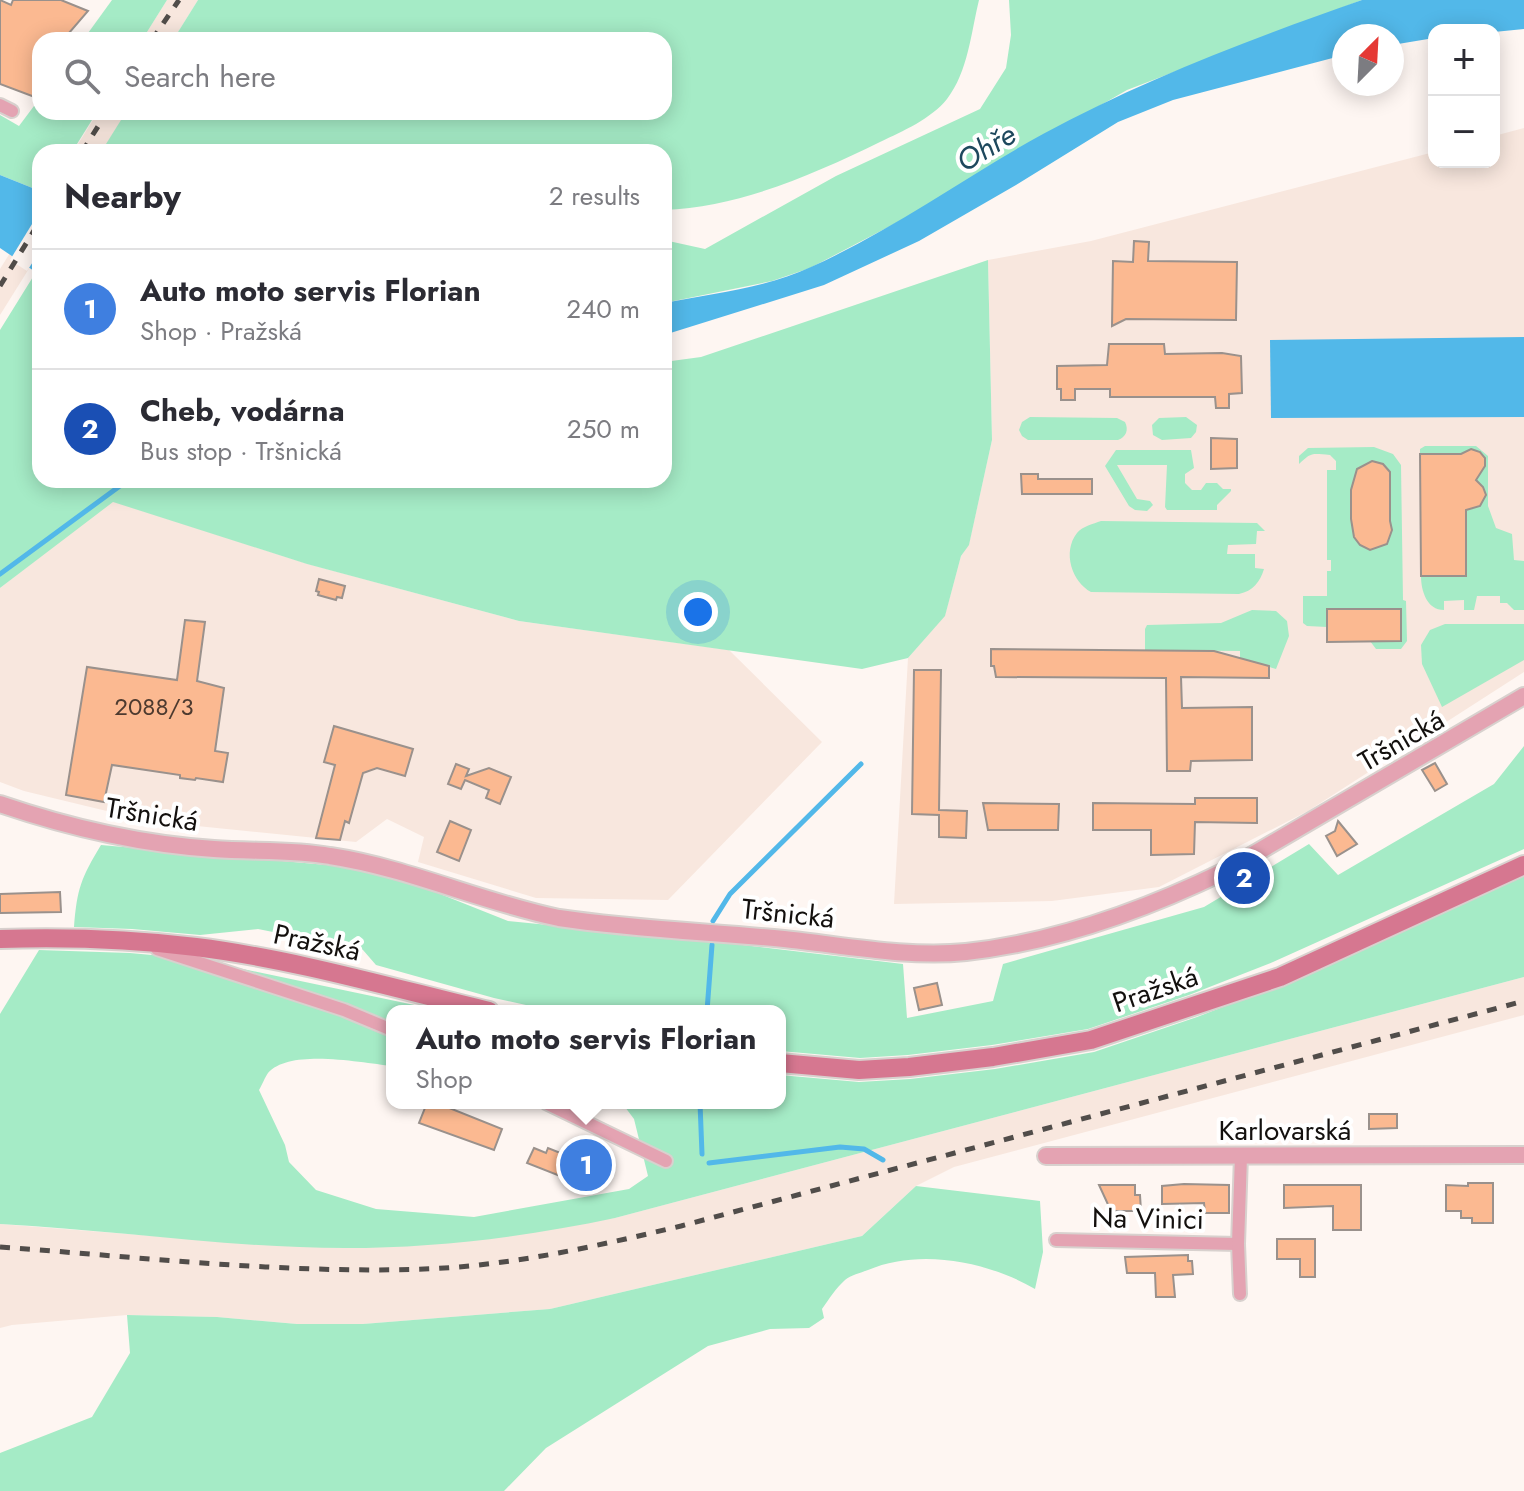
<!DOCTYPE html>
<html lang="en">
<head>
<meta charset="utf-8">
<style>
  :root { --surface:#fff; --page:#f7f7f7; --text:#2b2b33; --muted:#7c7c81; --line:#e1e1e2; --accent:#0b8043 }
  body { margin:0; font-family:Jost,sans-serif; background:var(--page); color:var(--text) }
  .controls { position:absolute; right:24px; top:24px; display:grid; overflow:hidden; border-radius:16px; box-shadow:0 4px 20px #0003 }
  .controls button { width:72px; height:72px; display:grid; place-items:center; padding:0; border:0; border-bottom:2px solid var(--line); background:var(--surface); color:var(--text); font:40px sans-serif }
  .compass { position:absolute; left:1332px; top:24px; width:72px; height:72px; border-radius:50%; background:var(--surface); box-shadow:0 4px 20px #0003; rotate:24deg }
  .you { position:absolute; left:698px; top:612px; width:28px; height:28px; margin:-20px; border:6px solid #fff; border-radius:50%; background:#1a73e8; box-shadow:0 0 0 12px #1a73e833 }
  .badge { display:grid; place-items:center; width:52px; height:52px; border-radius:50%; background:var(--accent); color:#fff; font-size:26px; font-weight:700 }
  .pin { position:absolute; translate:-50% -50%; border:4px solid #fff; box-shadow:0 2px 8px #0006 }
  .popup { position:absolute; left:386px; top:1005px; width:400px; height:104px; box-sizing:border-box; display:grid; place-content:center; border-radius:16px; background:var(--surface); filter:drop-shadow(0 2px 6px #0005); font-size:26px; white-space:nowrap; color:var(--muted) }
  .popup b { font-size:30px; color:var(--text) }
  .popup::after { content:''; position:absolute; left:50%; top:100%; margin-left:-16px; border:16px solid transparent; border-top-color:var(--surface) }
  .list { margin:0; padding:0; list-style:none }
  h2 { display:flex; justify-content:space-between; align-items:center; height:104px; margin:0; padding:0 32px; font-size:34px }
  h2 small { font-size:26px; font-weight:400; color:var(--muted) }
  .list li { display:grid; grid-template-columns:52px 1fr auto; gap:24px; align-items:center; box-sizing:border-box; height:120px; padding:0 32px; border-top:2px solid var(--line) }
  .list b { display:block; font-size:30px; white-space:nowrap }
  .list p { margin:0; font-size:26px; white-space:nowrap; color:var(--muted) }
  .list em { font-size:26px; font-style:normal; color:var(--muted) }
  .icon { flex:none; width:44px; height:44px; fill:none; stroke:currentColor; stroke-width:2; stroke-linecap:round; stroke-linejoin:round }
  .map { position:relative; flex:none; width:1524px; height:1491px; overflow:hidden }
  .search { position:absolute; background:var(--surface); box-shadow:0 4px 20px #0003; left:32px; top:32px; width:640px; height:88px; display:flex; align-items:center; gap:20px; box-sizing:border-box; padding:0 28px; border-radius:24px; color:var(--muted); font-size:30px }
  .panel { position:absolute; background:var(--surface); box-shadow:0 4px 20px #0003; left:32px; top:144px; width:640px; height:344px; border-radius:24px }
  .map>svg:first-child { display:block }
  .built { fill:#f8e7de }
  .green { fill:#a5ebc6 }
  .water { fill:#52b8e9 }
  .pier { fill:#fef6f2 }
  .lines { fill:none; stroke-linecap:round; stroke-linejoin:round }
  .stream { stroke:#52b8e9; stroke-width:5 }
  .building { fill:#fbb991; stroke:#9a918c; stroke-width:2 }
  .minor-casing { stroke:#d8d1ce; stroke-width:16 }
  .tertiary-casing { stroke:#d8d1ce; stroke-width:20 }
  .secondary-casing { stroke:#d8d1ce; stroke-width:22 }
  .minor { stroke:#e4a3b2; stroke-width:12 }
  .tertiary { stroke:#e4a3b2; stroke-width:16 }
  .secondary { stroke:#d67790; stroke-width:18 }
  .rail { stroke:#514d4a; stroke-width:5; stroke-dasharray:10 10; stroke-linecap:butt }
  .labels { text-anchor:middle; stroke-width:8; stroke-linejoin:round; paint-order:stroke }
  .number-label { font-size:24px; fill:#4d3a2f }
  .street-label { font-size:28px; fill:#13100e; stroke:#fff }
  .water-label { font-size:30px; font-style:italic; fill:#1e485d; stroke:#fff }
</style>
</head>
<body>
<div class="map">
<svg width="1524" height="1491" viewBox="0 0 1524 1491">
  <rect width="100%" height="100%" fill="#fef6f2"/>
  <g class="built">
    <polygon points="167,0 198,0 173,40 142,40"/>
    <polygon points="98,112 128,112 102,152 73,152"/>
    <polygon points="1524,128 1524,672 1308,811 1159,887 1052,901 894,904 908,658 945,615 961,556 969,544 992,440 988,260 1091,241 1434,152 1434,162 1494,162 1494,136"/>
    <polygon points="40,205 40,251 0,315 0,269"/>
    <polygon points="112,501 308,564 519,621 729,650 822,742 668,900 536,898 418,862 424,837 387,819 356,842 148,821 24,791 0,782 0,588"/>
    <polygon points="1524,977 1524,1015 954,1167 916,1186 862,1236 550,1309 363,1324 297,1324 217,1317 127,1315 12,1325 0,1328 0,1224 231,1242 342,1248 615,1218"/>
  </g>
  <g class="green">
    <polygon points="112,0 167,0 142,40 83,40"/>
    <path d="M198 0H979C971 33 968 72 947 99 931 119 903 131 880 142 812 175 740 207 664 210V152H101L126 112H664V40H173Z"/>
    <polygon points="1009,0 1362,0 1127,90 896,223 810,268 772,281 664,303 664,240 705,249 836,176 980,109 1006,68 1011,35"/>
    <polygon points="40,98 40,112 97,112 72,152 40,152 40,191 0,175 0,115 19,126"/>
    <polygon points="988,260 992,440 969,545 961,556 945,616 908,658 862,669 519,621 307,564 113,502 0,588 0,330 36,272 40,275 40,480 664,480 664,362 701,357"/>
    <path d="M1030 417 1117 418 1125 422C1129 430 1126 437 1118 440H1028L1022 436 1019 430 1022 422Z"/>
    <polygon points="1186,417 1197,425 1196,432 1191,438 1162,440 1153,435 1152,425 1159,418"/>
    <path d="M1425 446H1476L1488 456V506L1496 528 1512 534 1514 560 1524 561V610H1514L1507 603H1500V596H1477L1474 610H1464V600L1444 601V610C1427 610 1421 591 1421 576L1466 575V525L1420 454V449Z"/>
    <path d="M1374 447 1393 454 1401 465 1403 600 1406 601 1407 641 1401 649H1376L1370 641H1401V609H1327V627L1307 626 1303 623V596H1327V571H1331V560H1327V470H1336V461L1330 455C1310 453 1311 453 1299 464V456L1308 448Z"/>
    <polygon points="1116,450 1191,450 1194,468 1185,474 1185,483 1192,490 1201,490 1206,483 1217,483 1223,489 1231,489 1231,491 1217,505 1217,510 1167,510 1165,507 1167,465 1117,465 1137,499 1150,501 1153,505 1147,511 1135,510 1129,506 1105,466"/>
    <path d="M1101 521 1257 523 1265 531H1257L1256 544 1228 545 1227 554H1255V568L1264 569C1260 582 1253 591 1239 594L1091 592C1072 582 1062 552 1077 533 1083 526 1093 524 1101 521Z"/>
    <polygon points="1252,610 1276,611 1287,621 1289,636 1276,669 1240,658 1240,651 1145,650 1145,629 1147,625 1221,623"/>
    <polygon points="1524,624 1524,660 1442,707 1422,664 1421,645 1430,630 1445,624"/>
    <path d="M1524 746V849L1273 962 1189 995 1088 1029 992 1045 908 1055 860 1058 780 1051V1011H553L494 998 376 965 363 950 258 929 200 935 132 929 74 927C77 889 81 878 101 845L338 866 405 880 508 921 700 940 903 964 907 1018 993 1001 1003 964 1204 907 1309 844 1338 875 1494 784Z"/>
    <path d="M1524 875V977L615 1218C525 1237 436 1248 345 1248 230 1248 115 1230 0 1224V1014L39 950 130 953 196 959 443 1011H392V1066C362 1063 290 1048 268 1073 265 1077 262 1085 259 1090L285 1145 289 1162 316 1190 376 1209 474 1217 629 1189 648 1176 634 1119 622 1103H780V1075L859 1082 910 1079 995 1069 1094 1052 1197 1017 1282 984Z"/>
    <path d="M916 1186 1040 1201 1043 1252 1035 1289C987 1261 919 1248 868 1270 860 1273 851 1275 845 1280 836 1288 829 1299 822 1309L824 1318 809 1328 770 1329 708 1346 546 1448 504 1491H0V1453L92 1417 130 1353 127 1315 217 1317 297 1324H363L550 1309 862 1236Z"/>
  </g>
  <g class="water">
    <path d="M1362 0H1524V29L1494 32V30H1434V38L1392 45V36H1344V55L1173 100 1118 122 1016 185 919 241 824 285 664 335V303C713 293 766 288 811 267 893 230 965 177 1043 134 1142 80 1256 37 1362 0Z"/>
    <polygon points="0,175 40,191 40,275 0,248"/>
    <polygon points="1524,337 1524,417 1271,418 1270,340"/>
  </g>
  <polygon class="pier" points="40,211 40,251 27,271 10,260"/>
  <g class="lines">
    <g class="stream">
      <polyline points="0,574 128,480"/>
      <polyline points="713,921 730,894 861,764"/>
      <polyline points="707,1011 712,945"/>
      <polyline points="700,1103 702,1154"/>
      <polyline points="709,1163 840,1147 864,1149 883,1160"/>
    </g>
  </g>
  <g class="building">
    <polygon points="0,0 11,5 13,0 61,0 88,11 63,40 40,40 40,99 0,84"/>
    <polygon points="1134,241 1149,242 1148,261 1237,262 1236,320 1126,319 1112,326 1113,261 1133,262"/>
    <polygon points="1109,344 1164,344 1165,354 1222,353 1241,356 1242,393 1229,394 1229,408 1216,408 1215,397 1110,397 1110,389 1075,389 1075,400 1061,400 1061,389 1057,389 1057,366 1107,365"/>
    <polygon points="1211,438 1237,439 1237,468 1211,469"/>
    <polygon points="1471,449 1480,452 1485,458 1485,466 1476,480 1483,487 1486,495 1480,506 1466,510 1466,576 1421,576 1420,454 1461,454"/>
    <polygon points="1372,461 1383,464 1390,472 1390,521 1392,530 1387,544 1370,550 1360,545 1354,537 1351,519 1351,490 1357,469"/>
    <polygon points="1021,474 1038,474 1038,479 1092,479 1092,494 1022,494"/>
    <polygon points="319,579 345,586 342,598 337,597 336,600 318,595 319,592 316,591"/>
    <polygon points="1327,609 1401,609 1401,641 1327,642"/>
    <polygon points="185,620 205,622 197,681 224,688 215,751 228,753 223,782 196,778 195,780 180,778 180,775 112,765 104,802 66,795 87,667 177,680"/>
    <polygon points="991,649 1214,651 1269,666 1269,678 1181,677 1182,708 1252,707 1252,760 1191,761 1190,771 1167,771 1166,678 996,677 994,666 991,666"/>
    <polygon points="914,670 941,670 939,810 967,811 966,838 939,837 939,815 912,814"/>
    <polygon points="334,726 413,749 405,776 377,768 363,773 349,823 345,821 340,840 316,838 335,765 324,762"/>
    <polygon points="1435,763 1447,784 1435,791 1422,770"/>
    <polygon points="456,764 469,769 466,776 489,768 511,777 500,804 486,798 489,790 465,780 461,789 448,784"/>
    <polygon points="1195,798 1257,798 1257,823 1195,822 1194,854 1151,855 1151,830 1093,830 1093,803 1195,804"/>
    <polygon points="983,803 1059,804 1058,830 988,830"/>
    <polygon points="450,821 471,830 459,861 437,852"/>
    <polygon points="1338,821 1357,844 1337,856 1326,836 1335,831"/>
    <polygon points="60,892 61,912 0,913 0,894"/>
    <polygon points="937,983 942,1005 919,1010 914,988"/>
    <polygon points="427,1103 437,1103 502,1129 494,1150 419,1123"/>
    <polygon points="1369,1114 1397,1114 1397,1128 1369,1129"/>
    <polygon points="534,1148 546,1153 548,1148 573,1158 574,1153 608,1166 601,1182 563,1167 560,1176 527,1163"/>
    <polygon points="1468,1183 1493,1183 1493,1223 1472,1223 1472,1218 1461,1218 1461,1211 1446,1211 1446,1185 1468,1186"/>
    <polygon points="1184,1184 1229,1185 1229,1213 1205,1213 1204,1203 1162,1204 1162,1186"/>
    <polygon points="1099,1185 1135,1185 1135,1195 1140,1195 1141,1211 1111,1211"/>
    <polygon points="1284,1185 1361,1185 1361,1230 1333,1230 1333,1206 1284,1208"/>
    <polygon points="1277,1239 1315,1239 1315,1277 1300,1277 1300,1259 1277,1259"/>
    <polygon points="1188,1255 1188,1261 1192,1261 1193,1274 1173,1275 1175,1297 1156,1297 1155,1273 1127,1273 1125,1257"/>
  </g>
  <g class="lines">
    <defs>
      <g id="minor">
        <polyline points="0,105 12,111"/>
        <polyline points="157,949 344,1010 392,1030"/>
        <polyline points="546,1103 666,1161"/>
        <polyline points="1056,1240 1238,1244"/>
        <polyline points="1240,1294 1238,1244 1241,1156"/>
      </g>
      <g id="tertiary">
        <path d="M0 804C70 828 140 844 214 849 253 852 292 849 330 856 409 868 481 902 559 918 632 929 710 932 784 939 843 945 907 958 966 952 1058 942 1145 910 1227 870L1524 696"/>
        <polyline points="1046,1156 1524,1155"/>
      </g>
      <g id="secondary">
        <path d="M0 939C65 937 131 939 196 947 293 959 393 988 489 1011"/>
        <polyline points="780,1063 859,1070 909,1067 993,1057 1091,1040 1280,977 1524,865"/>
      </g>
    </defs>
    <use href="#minor" class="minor-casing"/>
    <use href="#tertiary" class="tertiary-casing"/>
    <use href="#secondary" class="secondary-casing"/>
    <use href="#minor" class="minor"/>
    <use href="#tertiary" class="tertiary"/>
    <use href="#secondary" class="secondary"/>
    <g class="rail">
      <polyline points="152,40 179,0"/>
      <polyline points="82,152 107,112"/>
      <polyline points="0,286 40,221"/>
      <path d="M0 1247C141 1257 282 1274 424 1269 511 1266 597 1246 681 1226L1524 1001"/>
    </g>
  </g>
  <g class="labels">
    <g class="number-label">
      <text x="154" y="715">2088/3</text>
    </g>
    <g class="street-label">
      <text transform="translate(1401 740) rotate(-30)" y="10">Tršnická</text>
      <text transform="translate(152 814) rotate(9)" y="10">Tršnická</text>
      <text transform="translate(788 913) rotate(6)" y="10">Tršnická</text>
      <text transform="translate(317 942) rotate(12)" y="10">Pražská</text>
      <text transform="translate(1155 989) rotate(-19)" y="10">Pražská</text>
      <text x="1285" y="1140">Karlovarská</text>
      <text transform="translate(1148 1218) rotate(1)" y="10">Na Vinici</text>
    </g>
    <g class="water-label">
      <text transform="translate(986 148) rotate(-31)" y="10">Ohře</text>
    </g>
  </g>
</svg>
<div class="controls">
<button>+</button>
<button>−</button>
</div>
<svg class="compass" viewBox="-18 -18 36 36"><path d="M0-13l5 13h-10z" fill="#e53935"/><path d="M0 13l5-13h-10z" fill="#7c7c81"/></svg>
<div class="you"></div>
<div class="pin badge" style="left:586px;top:1165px;background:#3f7fe0">1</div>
<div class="popup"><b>Auto moto servis Florian</b>Shop</div>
<div class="pin badge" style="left:1244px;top:878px;background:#1a4fb4">2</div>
<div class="search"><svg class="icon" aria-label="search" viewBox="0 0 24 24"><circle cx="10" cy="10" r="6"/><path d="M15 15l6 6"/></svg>Search here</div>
<section class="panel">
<h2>Nearby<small>2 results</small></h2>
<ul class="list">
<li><span class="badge" style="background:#3f7fe0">1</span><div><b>Auto moto servis Florian</b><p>Shop · Pražská</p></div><em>240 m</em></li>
<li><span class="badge" style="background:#1a4fb4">2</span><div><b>Cheb, vodárna</b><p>Bus stop · Tršnická</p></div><em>250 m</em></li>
</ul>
</section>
</div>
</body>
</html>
